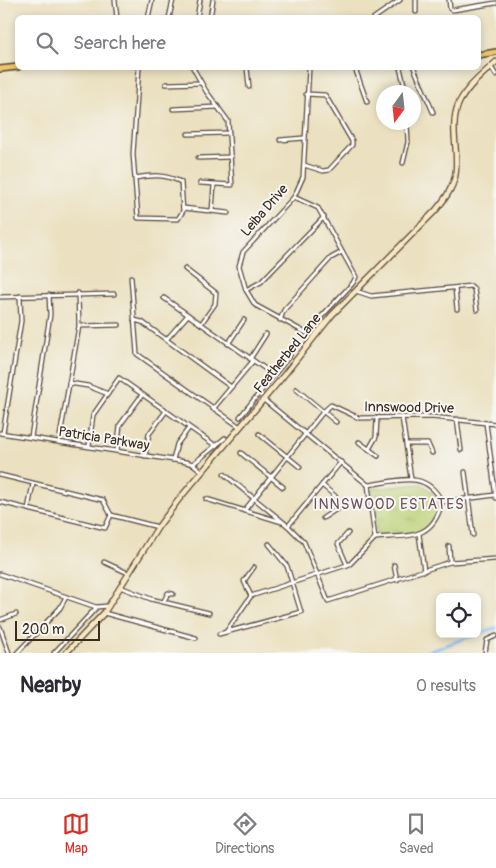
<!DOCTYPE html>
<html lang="en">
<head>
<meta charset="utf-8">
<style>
  :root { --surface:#fff; --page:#f7f7f7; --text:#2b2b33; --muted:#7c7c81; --line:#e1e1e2; --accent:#d93025 }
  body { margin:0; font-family:Pangolin,sans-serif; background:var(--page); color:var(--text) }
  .controls { position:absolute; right:15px; bottom:15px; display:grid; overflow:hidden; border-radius:8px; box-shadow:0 2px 8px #0003 }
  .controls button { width:45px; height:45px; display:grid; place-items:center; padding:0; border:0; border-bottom:1px solid var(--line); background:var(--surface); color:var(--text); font:25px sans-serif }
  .compass { position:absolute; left:376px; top:85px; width:45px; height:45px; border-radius:50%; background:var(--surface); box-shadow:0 2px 8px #0003; rotate:195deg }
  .scale { position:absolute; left:15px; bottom:12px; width:85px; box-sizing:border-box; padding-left:5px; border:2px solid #3b2a1e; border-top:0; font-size:14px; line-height:18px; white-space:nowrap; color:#3b2a1e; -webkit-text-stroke:4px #f6f6f2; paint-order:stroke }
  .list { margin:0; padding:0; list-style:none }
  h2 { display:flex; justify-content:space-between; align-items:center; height:65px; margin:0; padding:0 20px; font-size:21px }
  h2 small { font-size:16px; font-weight:400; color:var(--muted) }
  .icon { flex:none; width:28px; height:28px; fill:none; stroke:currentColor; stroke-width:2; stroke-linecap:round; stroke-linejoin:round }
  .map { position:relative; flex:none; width:496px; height:653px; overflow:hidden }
  .search { position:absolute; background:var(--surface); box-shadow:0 2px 8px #0003; left:15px; right:15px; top:15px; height:55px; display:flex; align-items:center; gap:12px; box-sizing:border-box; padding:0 18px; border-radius:8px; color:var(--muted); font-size:19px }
  .sheet { height:145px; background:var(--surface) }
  nav { display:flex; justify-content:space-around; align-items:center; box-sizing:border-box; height:70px; border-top:1px solid var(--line); background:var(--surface); font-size:14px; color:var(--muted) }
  nav a { display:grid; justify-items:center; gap:2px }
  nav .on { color:var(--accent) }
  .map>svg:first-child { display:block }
  .park { fill:url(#park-tufts); stroke:#7c7d49 }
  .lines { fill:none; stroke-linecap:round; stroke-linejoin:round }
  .canal { stroke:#80b6ef; stroke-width:3 }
  .minor-casing { stroke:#554536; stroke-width:5.5 }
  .secondary-casing { stroke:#554536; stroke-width:7 }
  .primary-casing { stroke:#554536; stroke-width:8 }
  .minor { stroke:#fff; stroke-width:3 }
  .secondary { stroke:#f8e8c3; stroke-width:4.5 }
  .primary { stroke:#eec569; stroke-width:5 }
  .labels { text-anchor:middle; stroke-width:4; stroke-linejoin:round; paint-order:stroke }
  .street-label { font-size:14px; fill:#3b2a1e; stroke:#f6f6f2 }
  .neighbourhood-label { font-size:15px; letter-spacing:1px; fill:#70505d; stroke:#f6f6f2 }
</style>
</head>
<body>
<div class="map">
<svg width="496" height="653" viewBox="0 0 496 653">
  <defs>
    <pattern id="park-tufts" width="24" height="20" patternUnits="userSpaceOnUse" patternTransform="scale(1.25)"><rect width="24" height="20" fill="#bcd074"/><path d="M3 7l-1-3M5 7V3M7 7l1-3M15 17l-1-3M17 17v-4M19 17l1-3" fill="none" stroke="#a2b364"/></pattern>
  </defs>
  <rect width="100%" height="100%" fill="#f6f6f2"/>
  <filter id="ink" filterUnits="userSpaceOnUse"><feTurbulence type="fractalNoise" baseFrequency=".02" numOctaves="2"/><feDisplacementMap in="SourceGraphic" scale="10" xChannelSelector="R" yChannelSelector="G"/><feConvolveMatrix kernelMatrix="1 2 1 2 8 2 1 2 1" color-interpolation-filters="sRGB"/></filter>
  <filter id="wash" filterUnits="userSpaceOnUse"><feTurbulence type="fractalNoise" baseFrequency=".0096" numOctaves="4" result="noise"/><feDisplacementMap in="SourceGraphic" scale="20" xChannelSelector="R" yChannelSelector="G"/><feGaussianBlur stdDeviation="1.12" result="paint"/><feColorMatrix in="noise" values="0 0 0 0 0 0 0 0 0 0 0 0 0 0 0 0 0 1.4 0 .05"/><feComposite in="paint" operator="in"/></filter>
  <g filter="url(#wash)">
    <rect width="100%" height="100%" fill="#ebe0bf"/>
    <path class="park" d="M421 484C436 493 443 505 432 522 428 528 424 531 417 533 404 536 390 535 377 537L370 489Z"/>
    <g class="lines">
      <g class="canal">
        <polyline points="477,634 496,628"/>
        <polyline points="425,653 477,634"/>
      </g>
    </g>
  </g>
  <g filter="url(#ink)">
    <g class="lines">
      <defs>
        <g id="minor">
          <polyline points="115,0 117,18"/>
          <polyline points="416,0 416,12"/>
          <polyline points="449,0 450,9 453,10 496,3"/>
          <polyline points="148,18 152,0"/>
          <polyline points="169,18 173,0"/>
          <polyline points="197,18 200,0"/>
          <polyline points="210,18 213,0"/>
          <polyline points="374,18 400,0"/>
          <polyline points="491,67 496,75"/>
          <polyline points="193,68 206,91 228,121 232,185 200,183"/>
          <polyline points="247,68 249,87"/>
          <polyline points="355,68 367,102"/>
          <polyline points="400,68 406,92"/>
          <polyline points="414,68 433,112"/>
          <polyline points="166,84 201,83"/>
          <polyline points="173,109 218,107"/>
          <polyline points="188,134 229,133"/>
          <polyline points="280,140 304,138"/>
          <polyline points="198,158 231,157"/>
          <polyline points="403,163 408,142 407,122"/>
          <polyline points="304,165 323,171 329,170 352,145 352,141 325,95 306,94"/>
          <path d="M135 178C153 175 164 174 181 182L183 211 178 219 138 218 133 154 139 68"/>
          <polyline points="294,197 318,208 356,277 353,283 306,333 255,305 246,290 239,266 243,252 294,197 303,177 309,68"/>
          <polyline points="183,208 228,213"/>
          <polyline points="212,211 214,185"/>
          <polyline points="185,269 216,293 215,304 201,324"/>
          <polyline points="131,277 137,354 240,427"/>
          <polyline points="455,288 457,309"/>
          <polyline points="246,290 261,282 324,217"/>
          <polyline points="356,291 371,296 471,286 474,289 477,310"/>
          <polyline points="0,297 114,294"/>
          <polyline points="164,298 274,375"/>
          <polyline points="134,320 142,322 231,387"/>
          <polyline points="280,320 284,310 331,258 342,252"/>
          <polyline points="79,326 119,325"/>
          <polyline points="166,340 188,315"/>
          <polyline points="228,344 244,320"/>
          <polyline points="250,359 266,334"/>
          <polyline points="69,383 88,386 108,394"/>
          <polyline points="296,389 336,422"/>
          <polyline points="264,400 368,485 375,538"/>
          <polyline points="213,409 253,361"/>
          <polyline points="240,417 290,355"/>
          <polyline points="402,417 411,479"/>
          <polyline points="457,419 461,450"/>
          <polyline points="486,423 496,498"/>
          <polyline points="0,433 186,462 193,464 202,471"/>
          <polyline points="3,433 21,321 20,296"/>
          <polyline points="259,434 300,467"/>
          <polyline points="31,437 50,315 49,295"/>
          <polyline points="59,442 79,326 78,293"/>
          <polyline points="359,442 378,456"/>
          <polyline points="407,444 428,444 432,453"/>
          <polyline points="89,446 93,415 119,378 216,446"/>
          <polyline points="369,449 376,437 377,418"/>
          <polyline points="117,451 120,425 142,395"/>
          <polyline points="241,453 283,487"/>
          <polyline points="145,456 149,434 166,411"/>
          <polyline points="173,460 177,444 189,428"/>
          <polyline points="193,464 225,438"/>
          <polyline points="465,472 473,535"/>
          <polyline points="224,474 288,526 304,542 328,601 450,562 496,559"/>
          <polyline points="0,475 103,500 111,515"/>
          <polyline points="322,485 335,496 340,507 323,518"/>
          <path d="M368 485C398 481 426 469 442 502 433 541 408 535 375 538"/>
          <polyline points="206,499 282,522"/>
          <polyline points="0,502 105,528 111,515"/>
          <polyline points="442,502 495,495"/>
          <polyline points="28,509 33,484"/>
          <polyline points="244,511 323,412 331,405 359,418 432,417 496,424"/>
          <polyline points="111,515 158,527"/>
          <polyline points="288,526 341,462"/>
          <polyline points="419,534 424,571"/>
          <polyline points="449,546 450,562"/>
          <polyline points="104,562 128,573"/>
          <polyline points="347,565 338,544 348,533"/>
          <polyline points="394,565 397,580"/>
          <polyline points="0,574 96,607 108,606"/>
          <polyline points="120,587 151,599 209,613"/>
          <polyline points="251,596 244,581 254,567"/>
          <polyline points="164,601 168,593 173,594"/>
          <polyline points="104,613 196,638"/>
          <polyline points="0,620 16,614"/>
          <polyline points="0,627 9,653"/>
          <polyline points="226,632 251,596 350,564 375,538"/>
          <polyline points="219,634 301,612 287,566 269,544"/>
          <polyline points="17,653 60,608 66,597"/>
          <polyline points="54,653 96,608"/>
          <polyline points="485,653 487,640 496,636"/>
        </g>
        <path id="secondary" d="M66 653 104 613 158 527 180 498 280 380 332 315 436 210C444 200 452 190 455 177 460 154 449 129 458 105 466 87 482 75 496 62"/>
        <g id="primary">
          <polyline points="478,55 496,52"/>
          <polyline points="0,69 18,67"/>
        </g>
      </defs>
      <use href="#minor" class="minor-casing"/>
      <use href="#secondary" class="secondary-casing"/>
      <use href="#primary" class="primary-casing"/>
      <use href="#minor" class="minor"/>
      <use href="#secondary" class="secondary"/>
      <use href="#primary" class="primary"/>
    </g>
  </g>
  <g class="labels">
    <g class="street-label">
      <text transform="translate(264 210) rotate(-49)" y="5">Leiba Drive</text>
      <text transform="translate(287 353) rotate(-51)" y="5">Featherbed Lane</text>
      <text transform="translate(409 407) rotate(1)" y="5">Innswood Drive</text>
      <text transform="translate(104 438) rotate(9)" y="5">Patricia Parkway</text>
    </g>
    <g class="neighbourhood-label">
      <text x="389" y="509">INNSWOOD ESTATES</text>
    </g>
  </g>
</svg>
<div class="controls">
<button><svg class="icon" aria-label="locate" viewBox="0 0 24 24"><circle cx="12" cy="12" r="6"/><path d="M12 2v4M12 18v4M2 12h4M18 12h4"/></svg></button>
</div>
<svg class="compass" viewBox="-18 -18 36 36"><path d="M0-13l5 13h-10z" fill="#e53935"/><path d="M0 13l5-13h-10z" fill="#7c7c81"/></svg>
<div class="scale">200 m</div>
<div class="search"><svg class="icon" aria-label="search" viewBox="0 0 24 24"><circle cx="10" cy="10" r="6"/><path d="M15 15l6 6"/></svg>Search here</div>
</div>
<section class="sheet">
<h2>Nearby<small>0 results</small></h2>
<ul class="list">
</ul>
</section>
<nav>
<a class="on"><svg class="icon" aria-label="map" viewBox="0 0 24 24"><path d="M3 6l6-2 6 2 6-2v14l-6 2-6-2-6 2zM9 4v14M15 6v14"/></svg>Map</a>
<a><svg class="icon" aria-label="directions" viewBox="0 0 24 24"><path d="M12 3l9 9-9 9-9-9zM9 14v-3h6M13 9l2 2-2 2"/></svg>Directions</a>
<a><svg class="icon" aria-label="saved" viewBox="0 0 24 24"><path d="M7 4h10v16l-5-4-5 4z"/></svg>Saved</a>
</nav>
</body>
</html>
